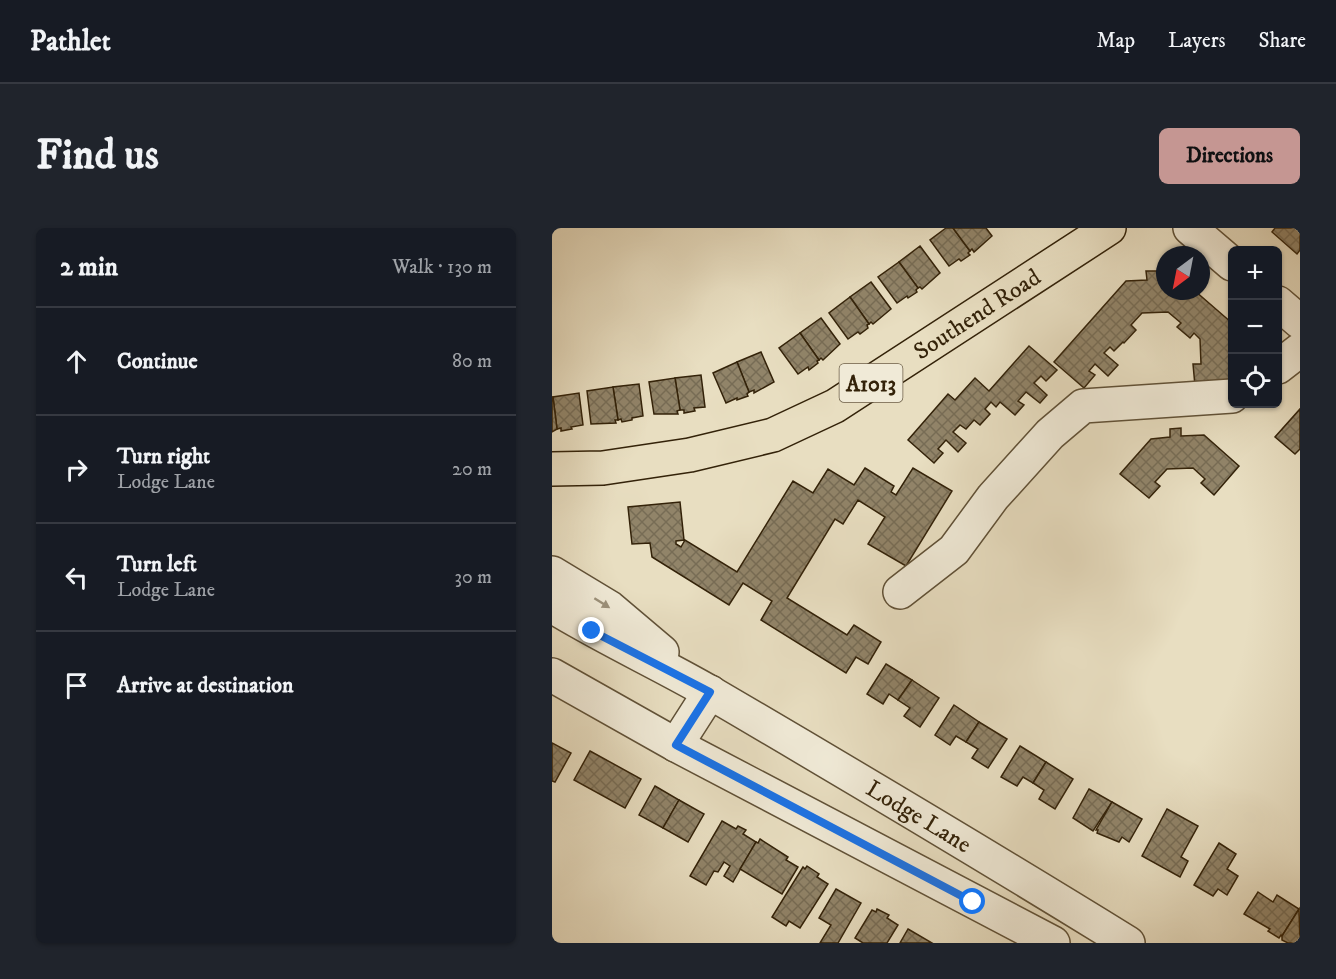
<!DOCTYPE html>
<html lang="en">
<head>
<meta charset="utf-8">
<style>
  :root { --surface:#171b24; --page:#20242c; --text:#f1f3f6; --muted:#9ea1a6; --line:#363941; --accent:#c59692 }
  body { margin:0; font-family:"IM FELL DW Pica",serif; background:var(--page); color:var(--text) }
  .controls { position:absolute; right:18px; top:18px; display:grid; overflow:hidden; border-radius:9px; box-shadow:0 2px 4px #0004 }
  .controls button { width:54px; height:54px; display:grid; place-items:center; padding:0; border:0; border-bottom:2px solid var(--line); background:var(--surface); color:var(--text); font:30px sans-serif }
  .compass { position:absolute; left:604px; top:18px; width:54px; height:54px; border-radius:50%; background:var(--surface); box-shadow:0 2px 4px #0004; rotate:212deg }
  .stop { position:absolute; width:18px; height:18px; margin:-14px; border:4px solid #1a73e8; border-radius:50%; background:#fff }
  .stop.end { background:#1a73e8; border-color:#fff; box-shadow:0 2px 6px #0008 }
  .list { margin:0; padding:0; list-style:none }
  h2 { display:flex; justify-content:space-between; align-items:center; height:78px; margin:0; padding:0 24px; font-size:26px }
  h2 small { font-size:20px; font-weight:400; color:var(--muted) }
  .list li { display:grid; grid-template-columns:39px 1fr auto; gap:18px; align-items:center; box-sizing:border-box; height:108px; padding:0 24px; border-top:2px solid var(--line) }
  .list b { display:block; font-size:22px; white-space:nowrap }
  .list p { margin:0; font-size:20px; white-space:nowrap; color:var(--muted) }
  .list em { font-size:20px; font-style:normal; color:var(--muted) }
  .icon { flex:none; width:33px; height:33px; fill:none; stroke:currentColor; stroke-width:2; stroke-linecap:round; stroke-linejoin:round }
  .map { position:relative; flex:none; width:748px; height:715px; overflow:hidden; border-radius:9px }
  header { display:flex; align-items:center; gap:36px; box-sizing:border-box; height:84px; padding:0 30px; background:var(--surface); border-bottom:2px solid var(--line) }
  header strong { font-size:28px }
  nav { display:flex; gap:33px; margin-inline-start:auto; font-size:21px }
  .intro { display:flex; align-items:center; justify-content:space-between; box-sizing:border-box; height:144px; padding:0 36px }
  h1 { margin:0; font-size:42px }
  .button { padding:15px 27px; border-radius:9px; background:var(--accent); color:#111; font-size:21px; font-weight:700 }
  main { display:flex; gap:36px; padding:0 36px }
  aside { flex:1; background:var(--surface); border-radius:9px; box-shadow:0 2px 4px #0004 }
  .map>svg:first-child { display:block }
  .building { fill:url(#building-cross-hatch); stroke:#332209; stroke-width:1.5 }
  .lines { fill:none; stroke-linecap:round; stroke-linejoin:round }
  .minor-casing { stroke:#605137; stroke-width:36 }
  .major-casing { stroke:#332209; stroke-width:36 }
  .minor { stroke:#f0ead7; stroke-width:33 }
  .major { stroke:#e8dec1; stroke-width:33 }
  .oneway { fill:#9b907a }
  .route { stroke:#1a73e8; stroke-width:8 }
  .labels { text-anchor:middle; stroke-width:5; stroke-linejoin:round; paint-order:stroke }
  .shield { fill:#f0ead7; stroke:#6c5e47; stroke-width:1.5 }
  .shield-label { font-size:22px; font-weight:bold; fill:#332209 }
  .street-label { font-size:24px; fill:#332209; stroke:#f0ead7 }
</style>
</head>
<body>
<header>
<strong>Pathlet</strong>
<nav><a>Map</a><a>Layers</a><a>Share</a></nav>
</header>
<div class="intro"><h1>Find us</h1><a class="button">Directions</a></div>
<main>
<aside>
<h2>2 min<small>Walk · 130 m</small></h2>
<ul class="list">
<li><svg class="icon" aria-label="ahead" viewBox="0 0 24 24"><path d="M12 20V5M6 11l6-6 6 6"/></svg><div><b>Continue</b></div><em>80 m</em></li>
<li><svg class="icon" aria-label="right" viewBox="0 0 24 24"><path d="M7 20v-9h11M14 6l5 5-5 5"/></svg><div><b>Turn right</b><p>Lodge Lane</p></div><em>20 m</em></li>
<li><svg class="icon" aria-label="left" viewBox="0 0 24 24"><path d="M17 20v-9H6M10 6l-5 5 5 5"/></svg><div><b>Turn left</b><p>Lodge Lane</p></div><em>30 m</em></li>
<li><svg class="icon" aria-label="arrive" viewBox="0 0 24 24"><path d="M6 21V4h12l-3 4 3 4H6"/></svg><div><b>Arrive at destination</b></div></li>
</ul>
</aside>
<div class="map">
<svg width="748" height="715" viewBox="0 0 748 715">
  <defs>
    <pattern id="building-cross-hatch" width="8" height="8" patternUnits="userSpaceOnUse" patternTransform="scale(1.5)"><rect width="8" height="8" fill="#918469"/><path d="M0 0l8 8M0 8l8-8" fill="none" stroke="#776c55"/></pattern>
  </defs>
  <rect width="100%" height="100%" fill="#e8dec1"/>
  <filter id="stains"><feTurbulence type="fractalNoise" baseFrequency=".00333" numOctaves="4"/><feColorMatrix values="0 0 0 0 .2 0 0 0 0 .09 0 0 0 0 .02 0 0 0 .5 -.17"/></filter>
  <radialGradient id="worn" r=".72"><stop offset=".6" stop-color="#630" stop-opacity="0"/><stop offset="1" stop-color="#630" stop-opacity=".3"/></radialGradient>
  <g class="building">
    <polygon points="394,0 401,0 418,23 416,25 418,27 409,33 407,31 397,38 378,12"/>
    <polygon points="401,0 434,0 440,8 422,24 420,21 418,23"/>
    <polygon points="723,0 748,0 748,22 745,26 720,4"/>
    <polygon points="368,18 388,45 370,61 368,59 366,60 347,34"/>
    <polygon points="347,34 366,60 364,62 365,64 356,70 355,68 345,75 326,49"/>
    <polygon points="594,43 606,43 606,52 613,52 613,63 643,63 680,95 680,155 643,158 641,136 649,136 648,111 642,105 638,110 625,99 629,95 616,84 590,85 579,97 584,102 572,115 571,114 562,123 558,119 552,125 566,137 556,148 543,136 537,143 543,147 532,160 502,134 574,53 595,52"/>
    <polygon points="319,54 339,81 321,96 319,94 317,96 298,69"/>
    <polygon points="298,69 317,96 315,97 316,100 308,106 306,104 296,111 277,85"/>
    <polygon points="269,90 288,116 271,132 269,130 267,132 248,105"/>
    <polygon points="248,105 267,132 265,133 266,135 257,142 256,139 246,146 227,120"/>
    <polygon points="477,118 505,142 494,153 489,148 482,155 495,167 488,175 474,164 466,173 472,177 463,187 448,174 444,179 439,174 433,181 438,186 428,197 422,192 414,201 408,197 401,204 414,215 406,224 394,212 386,221 391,225 382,235 356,212 396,166 403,172 423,150 437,163"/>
    <polygon points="209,124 222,154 202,165 202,162 197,164 185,134"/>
    <polygon points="185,134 197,164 195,166 196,168 185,172 185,170 174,175 161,145"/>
    <polygon points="149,147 153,179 142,180 143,183 132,185 132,182 128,182 123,150"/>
    <polygon points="123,150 128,182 125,183 126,186 102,186 97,154"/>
    <polygon points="87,156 91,188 80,190 80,192 70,194 69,191 66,192 61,159"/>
    <polygon points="61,159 66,192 63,192 64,195 39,196 35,163"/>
    <polygon points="27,165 31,197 19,199 20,201 9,203 9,200 5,201 1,169"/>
    <polygon points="1,169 5,201 0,204 0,169"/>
    <polygon points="748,181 748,221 743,226 723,209"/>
    <polygon points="629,200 629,208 652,207 687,238 662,267 649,255 653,251 641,240 615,241 603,254 608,258 597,270 568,246 599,211 618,209 618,201"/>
    <polygon points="313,240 342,258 339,264 344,267 361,240 400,263 354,338 316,316 333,289 306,272 291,296 283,291 235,370 295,407 302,397 329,414 316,436 304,429 294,445 209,392 220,373 191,355 177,377 100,329 98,315 80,316 76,279 128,274 132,312 124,313 124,316 129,319 133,312 185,344 241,253 261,265 276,241 302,257"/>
    <polygon points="334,436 360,452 346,472 337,466 331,476 315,466"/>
    <polygon points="360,452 387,470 368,499 352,488 358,480 346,472"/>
    <polygon points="402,477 427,494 414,514 404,508 398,517 383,507"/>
    <polygon points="427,494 455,511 436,540 420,530 426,521 414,514"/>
    <polygon points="0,515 19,525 3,554 0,553"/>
    <polygon points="468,518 494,534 481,555 471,549 465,558 449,549"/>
    <polygon points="38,523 89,551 73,580 22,552"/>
    <polygon points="494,534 521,551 503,581 487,571 492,562 481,555"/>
    <polygon points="103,558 127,572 111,600 87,587"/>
    <polygon points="537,561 560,574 541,603 521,590"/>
    <polygon points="127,572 152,586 136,614 111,600"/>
    <polygon points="560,574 590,591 577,614 570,609 567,614 545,605 546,602 544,602"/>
    <polygon points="615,581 646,598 629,629 636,633 628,649 590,628"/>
    <polygon points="170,593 184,601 186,598 194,602 191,606 204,614 181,654 172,648 178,638 172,634 166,644 162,643 154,657 138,648"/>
    <polygon points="208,611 236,629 234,632 246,639 230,666 188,641 204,614 206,615"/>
    <polygon points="667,615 684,626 675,641 686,648 675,667 666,661 661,668 642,657"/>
    <polygon points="255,638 267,646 265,649 276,656 248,700 237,693 234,698 220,689 251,639 253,641"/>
    <polygon points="284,661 309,675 286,715 268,715 279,697 267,690"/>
    <polygon points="706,664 721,674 725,667 747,681 730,708 729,707 727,710 716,703 718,701 692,686"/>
    <polygon points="325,681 337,687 335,690 346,697 335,715 311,715 303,710 320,682 324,684"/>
    <polygon points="747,681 748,715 736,715 730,712 730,708"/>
    <polygon points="356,701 380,715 348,715"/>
  </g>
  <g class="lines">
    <defs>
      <g id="minor">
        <polyline points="638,0 680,36"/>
        <polyline points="726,75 748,94"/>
        <polyline points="726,139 748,122"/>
        <polyline points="0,345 58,380 110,424"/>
        <polyline points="348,364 402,322 441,269 498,206 531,178 680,168"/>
        <path id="s1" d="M0 378C52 410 107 435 159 465 299 547 438 630 576 715"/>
        <polyline points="0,447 124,517 501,715"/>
        <polyline points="124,517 158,464"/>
      </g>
      <g id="major">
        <path id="s2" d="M0 241 51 240 138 227 221 207 283 178 557 0"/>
      </g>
    </defs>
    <use href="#minor" class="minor-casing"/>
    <use href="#major" class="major-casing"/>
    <use href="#minor" class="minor"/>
    <use href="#major" class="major"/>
  </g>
  <defs><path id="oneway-solid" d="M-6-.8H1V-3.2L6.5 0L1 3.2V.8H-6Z" transform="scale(1.5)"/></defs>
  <use class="oneway" href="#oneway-solid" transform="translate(50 375) rotate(32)"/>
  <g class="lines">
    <polyline class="route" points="40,403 158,464 124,517 421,674"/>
  </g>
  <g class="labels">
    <rect class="shield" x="287.5" y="136" width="63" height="38" rx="4.5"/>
    <g class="shield-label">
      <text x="319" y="163">A1013</text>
    </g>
    <g class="street-label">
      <text dy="8" stroke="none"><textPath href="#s2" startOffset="462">Southend Road</textPath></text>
      <text dy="8" stroke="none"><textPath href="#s1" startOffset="423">Lodge Lane</textPath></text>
    </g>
  </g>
  <rect width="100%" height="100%" filter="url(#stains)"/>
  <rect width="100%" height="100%" fill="url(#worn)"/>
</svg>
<div class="controls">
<button>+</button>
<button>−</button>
<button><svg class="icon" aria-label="locate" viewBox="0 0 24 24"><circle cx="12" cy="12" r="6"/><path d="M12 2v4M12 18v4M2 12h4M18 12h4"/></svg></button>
</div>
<svg class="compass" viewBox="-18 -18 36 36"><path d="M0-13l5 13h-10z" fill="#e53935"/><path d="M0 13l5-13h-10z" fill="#9ea1a6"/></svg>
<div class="stop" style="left:421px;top:674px"></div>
<div class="stop end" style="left:40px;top:403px"></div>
</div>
</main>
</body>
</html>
